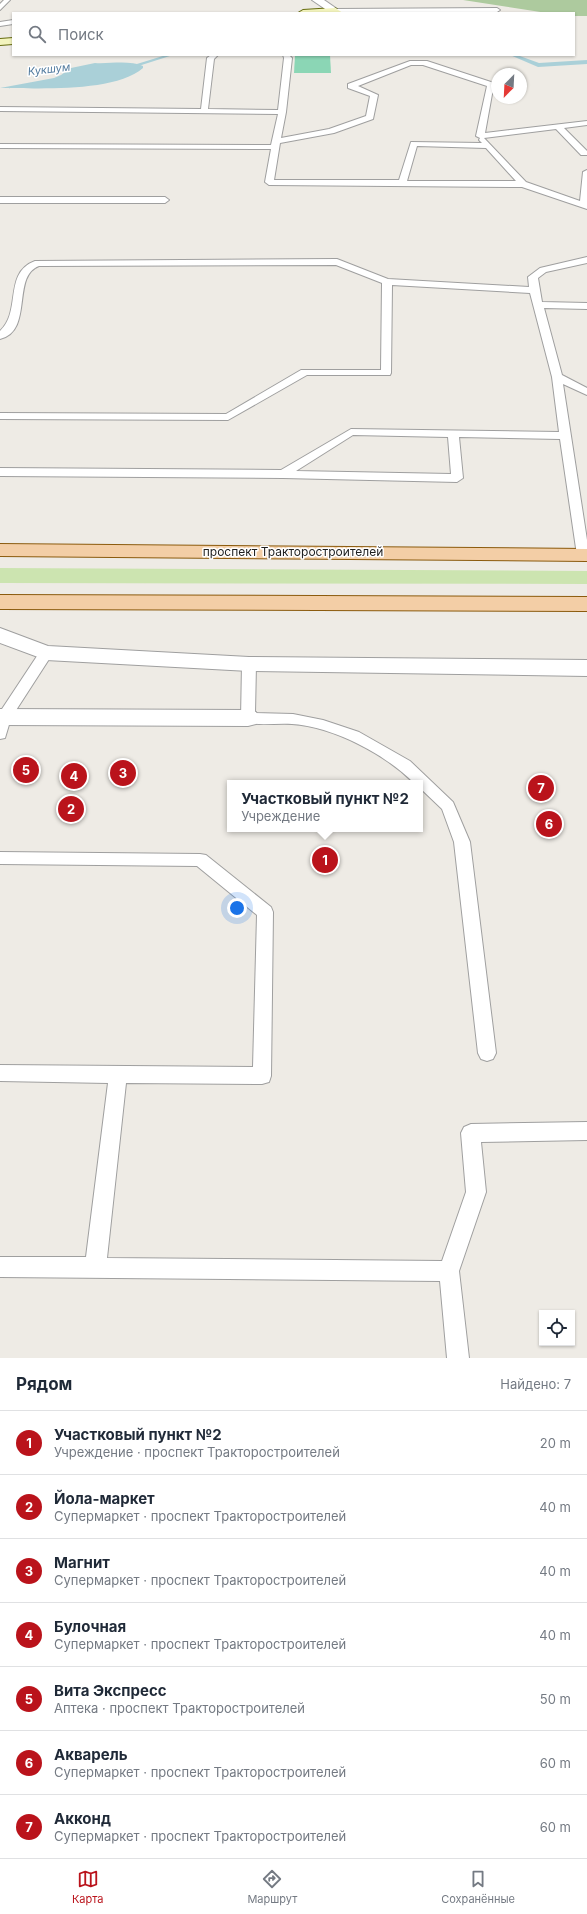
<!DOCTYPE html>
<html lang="ru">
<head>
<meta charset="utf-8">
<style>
  :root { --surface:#fff; --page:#f2f2f3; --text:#1f2937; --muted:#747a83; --line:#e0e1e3; --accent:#ba131b }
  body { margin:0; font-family:Inter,sans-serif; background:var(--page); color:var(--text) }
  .controls { position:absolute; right:12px; bottom:12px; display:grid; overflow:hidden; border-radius:0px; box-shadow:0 1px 3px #0004 }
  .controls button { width:36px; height:36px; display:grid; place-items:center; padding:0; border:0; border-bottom:1px solid var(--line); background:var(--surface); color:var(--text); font:20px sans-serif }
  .compass { position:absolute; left:491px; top:68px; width:36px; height:36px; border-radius:50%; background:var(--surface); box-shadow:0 1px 3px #0004; rotate:204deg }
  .you { position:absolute; left:237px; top:908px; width:14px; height:14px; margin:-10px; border:3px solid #fff; border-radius:50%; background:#1a73e8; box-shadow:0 0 0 6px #1a73e833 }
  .badge { display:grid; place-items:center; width:26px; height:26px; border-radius:50%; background:var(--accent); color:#fff; font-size:13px; font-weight:700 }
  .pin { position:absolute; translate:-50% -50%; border:2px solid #fff; box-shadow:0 1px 4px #0006 }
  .popup { position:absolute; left:227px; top:780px; width:196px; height:52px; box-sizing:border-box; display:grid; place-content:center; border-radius:0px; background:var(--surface); filter:drop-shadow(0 1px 3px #0005); font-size:13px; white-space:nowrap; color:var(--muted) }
  .popup b { font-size:15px; color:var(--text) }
  .popup::after { content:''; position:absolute; left:50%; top:100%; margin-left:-8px; border:8px solid transparent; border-top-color:var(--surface) }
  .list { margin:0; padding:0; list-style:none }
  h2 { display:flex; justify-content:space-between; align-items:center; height:52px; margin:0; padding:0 16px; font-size:17px }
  h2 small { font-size:13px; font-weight:400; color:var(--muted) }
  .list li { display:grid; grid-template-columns:26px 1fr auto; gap:12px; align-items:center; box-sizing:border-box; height:64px; padding:0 16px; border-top:1px solid var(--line) }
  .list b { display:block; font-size:15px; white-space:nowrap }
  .list p { margin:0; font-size:13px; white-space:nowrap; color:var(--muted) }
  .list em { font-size:13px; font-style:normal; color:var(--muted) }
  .icon { flex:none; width:22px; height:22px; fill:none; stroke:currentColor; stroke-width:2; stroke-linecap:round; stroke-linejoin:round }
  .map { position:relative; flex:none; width:587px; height:1358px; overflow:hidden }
  .search { position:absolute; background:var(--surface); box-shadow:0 1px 3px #0004; left:12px; right:12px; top:12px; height:44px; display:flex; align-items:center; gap:10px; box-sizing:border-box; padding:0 14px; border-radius:0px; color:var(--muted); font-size:15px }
  .sheet { height:500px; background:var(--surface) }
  nav { display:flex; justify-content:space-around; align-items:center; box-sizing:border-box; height:56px; border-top:1px solid var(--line); background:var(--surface); font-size:11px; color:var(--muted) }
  nav a { display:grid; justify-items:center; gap:2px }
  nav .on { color:var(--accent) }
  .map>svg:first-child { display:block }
  .grass { fill:#cce4b0 }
  .forest { fill:#adca9e }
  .pitch { fill:#8bd6b5 }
  .water { fill:#aad0d8 }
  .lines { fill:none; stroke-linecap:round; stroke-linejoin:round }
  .stream { fill:#aad0d8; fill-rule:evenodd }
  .lane-casing { stroke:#9f9f9f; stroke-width:2 }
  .street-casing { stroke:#9f9f9f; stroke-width:2 }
  .secondary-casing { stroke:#666c0f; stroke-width:2 }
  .primary-casing { stroke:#8b5b0e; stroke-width:2 }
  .lane { fill:#fff; fill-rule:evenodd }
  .street { fill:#fff; fill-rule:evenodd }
  .secondary { fill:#f3f4be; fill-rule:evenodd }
  .primary { fill:#f3cea6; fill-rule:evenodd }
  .labels { text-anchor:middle; stroke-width:3; stroke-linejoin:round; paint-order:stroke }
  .far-water-label { font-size:11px; font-style:italic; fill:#517a9e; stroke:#fff }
  .street-label { font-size:12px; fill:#1e1e1e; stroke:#fff }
</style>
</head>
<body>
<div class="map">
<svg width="587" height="1358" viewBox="0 0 587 1358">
  <rect width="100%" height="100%" fill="#eeebe5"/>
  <polygon class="grass" points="0,568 587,571 587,584 0,583"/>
  <polygon class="forest" points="463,0 587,0 587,16 574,16 574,13 547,13"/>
  <polygon class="pitch" points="295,55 330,55 331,73 294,73"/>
  <path class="water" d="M95 63C109 64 130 60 143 66V68C114 93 36 88 0 88L54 78 61 75 71 68Z"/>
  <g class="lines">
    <g class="stream">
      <polygon points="166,55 173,55 129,69 124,68"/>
      <polygon points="510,55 517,55 539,63 587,60 587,64 538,67"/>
    </g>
    <defs>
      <g id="lane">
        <polygon points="4,0 10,0 0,10 0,4"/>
        <polygon points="335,9 497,8 500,10 497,12 333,12 333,10"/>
        <polygon points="13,20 13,24 0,26 0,22"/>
        <path d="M211 55H218L214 59 208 109 278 110 284 58 283 55H289L292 58 286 112 281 138 329 129 366 116 370 96 348 88V84L410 61H427L494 83 485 133 587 121V125L564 128 587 151V155H581L556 129 484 138 526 182 580 201 583 172 587 170V209L522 187 269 185 265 182 271 149 0 148V144L271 145 278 114 0 111V107L201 109 207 58ZM411 65H423L487 86 476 136 480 138 479 140 482 143 411 142 399 180H274L280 143 334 133 373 119 378 95 358 86ZM417 146 486 148 516 181H407Z"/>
        <polygon points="0,197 165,197 169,200 165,203 0,203"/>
        <path d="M587 257V263L546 272 538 278 542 302 587 303V309L544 308 562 375 587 388V395L563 384 587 540V558H579L577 555 560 439 459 437 463 478 457 482 283 478 0 476V468L281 470 351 429 559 432 552 377 530 293 392 285 391 373 390 375H307L228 420 0 419V413L226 414 301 370H381L382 283 336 265 39 266C11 276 34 331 0 339V331C22 311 3 273 35 261L337 259 388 279 529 287 528 277 540 268ZM353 435 448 437 451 474 296 471Z"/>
        <polygon points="46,648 51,650 53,653 11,718 5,738 0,739 0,712 41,650"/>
        <path d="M249 659 254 661 256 664 255 713 293 714 323 720 359 732 410 761 453 802 470 842 496 1053 493 1059 487 1061 481 1059 478 1053 454 842 442 809 420 788V783H414C385 754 334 727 292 724 276 723 258 726 243 722L241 718 242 664 244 661Z"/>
        <polygon points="0,852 200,854 206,855 271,907 273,912 271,1076 269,1082 262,1084 126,1083 107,1258 442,1261 466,1192 461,1133 464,1127 471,1124 587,1122 587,1140 481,1142 486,1192 459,1271 469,1358 447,1358 440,1281 0,1277 0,1257 86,1257 108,1083 0,1081 0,1065 253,1067 257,915 197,866 0,864"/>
      </g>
      <g id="street">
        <polygon points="312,0 324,0 340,11 339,13 331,13"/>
        <polygon points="0,628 48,646 249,657 587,660 587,676 249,671 46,660 0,643"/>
        <polygon points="0,709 248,710 256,712 259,718 256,724 248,726 0,725"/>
      </g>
      <g id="secondary">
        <polygon points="335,8 343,13 298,13 303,10"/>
        <polygon points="13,38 13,44 0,45 0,39"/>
      </g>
      <g id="primary">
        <polygon points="0,544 587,549 587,561 0,556"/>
        <polygon points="0,595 587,597 587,611 0,609"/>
      </g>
    </defs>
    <use href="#lane" class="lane-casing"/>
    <use href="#street" class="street-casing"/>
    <use href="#secondary" class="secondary-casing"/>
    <use href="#primary" class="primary-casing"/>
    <use href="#lane" class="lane"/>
    <use href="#street" class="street"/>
    <use href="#secondary" class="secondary"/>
    <use href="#primary" class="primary"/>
  </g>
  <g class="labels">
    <g class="far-water-label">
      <text transform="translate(49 69) rotate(-7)" y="4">Кукшум</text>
    </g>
    <g class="street-label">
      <text x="293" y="556">проспект Тракторостроителей</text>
    </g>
  </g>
</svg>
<div class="controls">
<button><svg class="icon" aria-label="locate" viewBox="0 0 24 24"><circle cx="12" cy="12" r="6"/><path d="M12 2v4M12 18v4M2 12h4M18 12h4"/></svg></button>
</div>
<svg class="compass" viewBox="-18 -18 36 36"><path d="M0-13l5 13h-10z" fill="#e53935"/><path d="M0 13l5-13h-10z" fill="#747a83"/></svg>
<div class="you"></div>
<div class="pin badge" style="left:325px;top:860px">1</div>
<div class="popup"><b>Участковый пункт №2</b>Учреждение</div>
<div class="pin badge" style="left:71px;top:809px">2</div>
<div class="pin badge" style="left:123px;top:773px">3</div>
<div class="pin badge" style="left:74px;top:776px">4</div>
<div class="pin badge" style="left:26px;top:770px">5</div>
<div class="pin badge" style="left:549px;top:824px">6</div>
<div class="pin badge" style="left:541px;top:788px">7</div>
<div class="search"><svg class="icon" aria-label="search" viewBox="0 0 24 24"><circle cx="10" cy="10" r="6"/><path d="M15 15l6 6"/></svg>Поиск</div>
</div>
<section class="sheet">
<h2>Рядом<small>Найдено: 7</small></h2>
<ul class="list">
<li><span class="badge">1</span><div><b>Участковый пункт №2</b><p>Учреждение · проспект Тракторостроителей</p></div><em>20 m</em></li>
<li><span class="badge">2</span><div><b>Йола-маркет</b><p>Супермаркет · проспект Тракторостроителей</p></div><em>40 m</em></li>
<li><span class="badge">3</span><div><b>Магнит</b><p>Супермаркет · проспект Тракторостроителей</p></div><em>40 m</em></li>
<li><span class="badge">4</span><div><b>Булочная</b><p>Супермаркет · проспект Тракторостроителей</p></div><em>40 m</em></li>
<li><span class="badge">5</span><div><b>Вита Экспресс</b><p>Аптека · проспект Тракторостроителей</p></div><em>50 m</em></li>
<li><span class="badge">6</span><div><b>Акварель</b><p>Супермаркет · проспект Тракторостроителей</p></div><em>60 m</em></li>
<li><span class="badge">7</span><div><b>Акконд</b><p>Супермаркет · проспект Тракторостроителей</p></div><em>60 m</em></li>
</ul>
</section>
<nav>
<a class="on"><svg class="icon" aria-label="map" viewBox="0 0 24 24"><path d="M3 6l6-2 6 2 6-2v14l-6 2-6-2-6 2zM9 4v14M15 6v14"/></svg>Карта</a>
<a><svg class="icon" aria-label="directions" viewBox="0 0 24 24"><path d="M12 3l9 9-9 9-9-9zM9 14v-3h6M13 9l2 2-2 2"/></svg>Маршрут</a>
<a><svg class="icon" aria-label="saved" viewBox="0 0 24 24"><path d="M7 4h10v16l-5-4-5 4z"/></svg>Сохранённые</a>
</nav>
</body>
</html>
